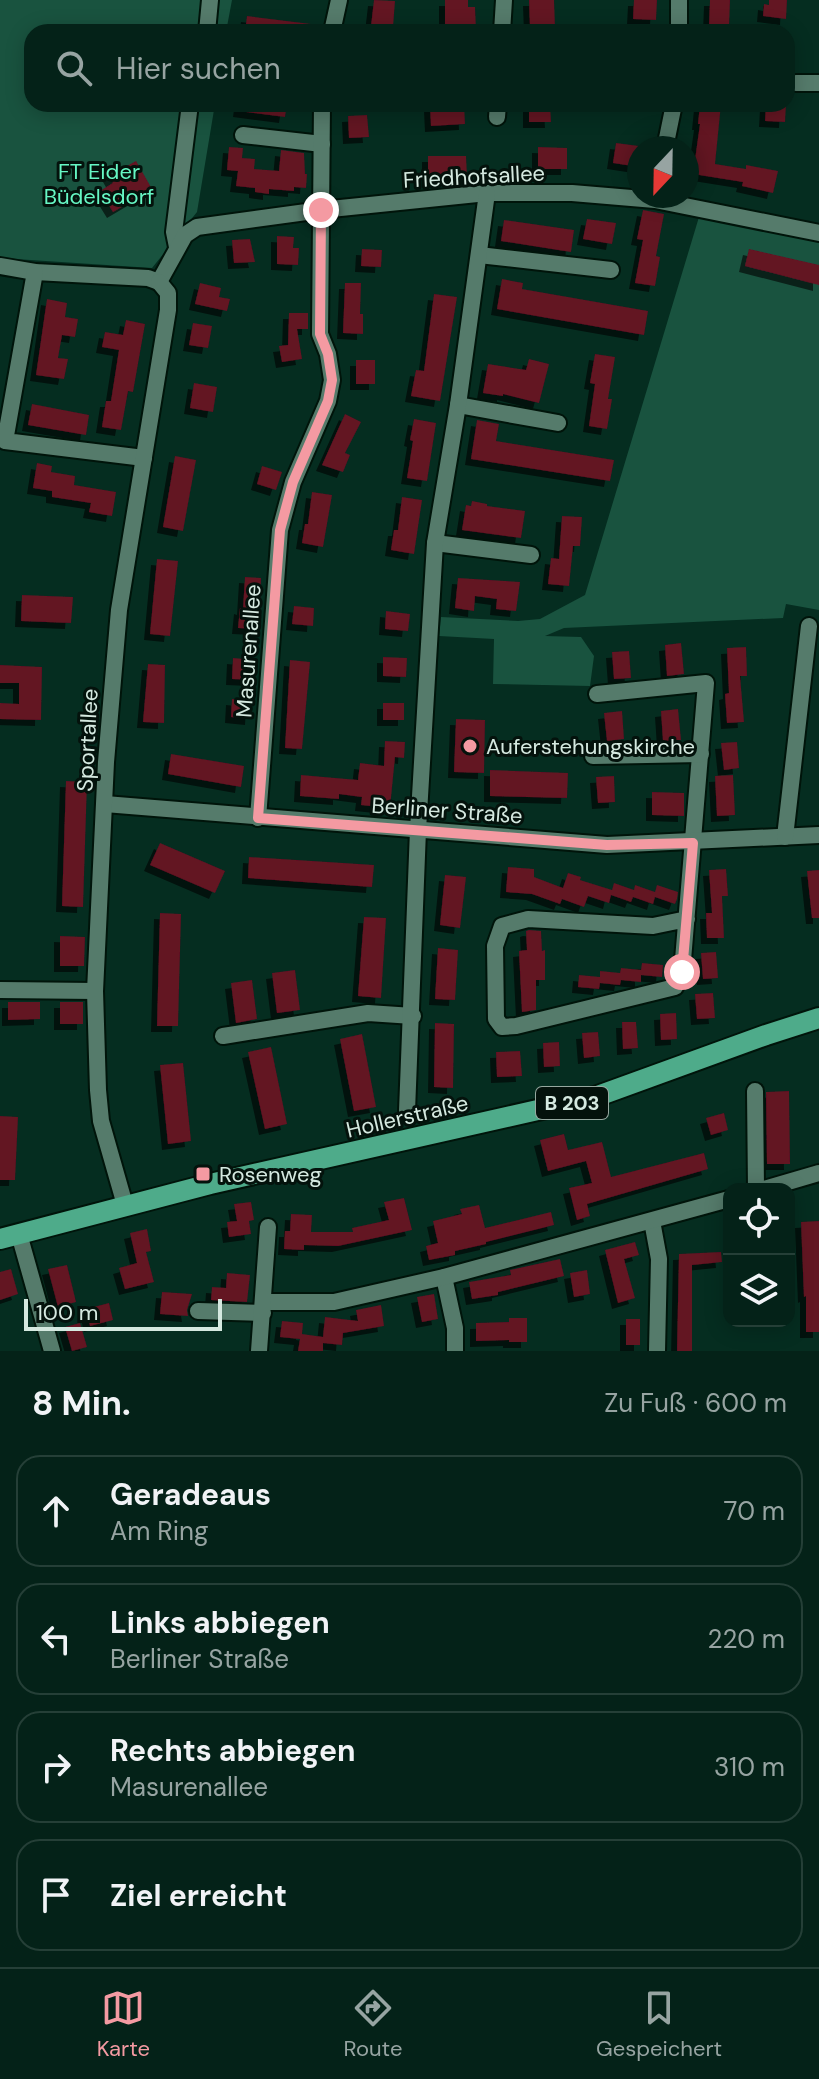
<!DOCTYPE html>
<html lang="de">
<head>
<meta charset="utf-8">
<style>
  :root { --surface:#042218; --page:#0d2a21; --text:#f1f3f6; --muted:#97a4a2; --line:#253f37; --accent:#f49aa2 }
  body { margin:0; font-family:"DM Sans",sans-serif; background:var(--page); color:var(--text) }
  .controls { position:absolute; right:24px; bottom:24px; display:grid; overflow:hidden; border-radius:16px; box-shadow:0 4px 20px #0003 }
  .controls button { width:72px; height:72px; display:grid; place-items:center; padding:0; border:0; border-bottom:2px solid var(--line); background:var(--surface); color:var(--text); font:40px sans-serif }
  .compass { position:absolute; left:627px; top:136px; width:72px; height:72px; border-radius:50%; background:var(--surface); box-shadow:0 4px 20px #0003; rotate:202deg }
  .scale { position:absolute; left:24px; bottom:20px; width:198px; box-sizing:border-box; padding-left:8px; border:4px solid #d5e9e0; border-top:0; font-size:22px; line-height:28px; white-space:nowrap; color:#d5e9e0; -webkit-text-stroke:6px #04120c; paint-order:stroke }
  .stop { position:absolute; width:24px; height:24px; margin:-18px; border:6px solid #f49aa2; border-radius:50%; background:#fff }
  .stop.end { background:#f49aa2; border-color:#fff; box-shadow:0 2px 8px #0008 }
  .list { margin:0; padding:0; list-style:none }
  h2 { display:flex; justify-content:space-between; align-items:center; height:104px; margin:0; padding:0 32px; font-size:34px }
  h2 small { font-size:26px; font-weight:400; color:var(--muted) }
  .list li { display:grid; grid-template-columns:52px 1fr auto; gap:24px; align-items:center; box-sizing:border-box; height:112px; margin:0 16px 16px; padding:0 16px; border:2px solid var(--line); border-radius:24px }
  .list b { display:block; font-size:30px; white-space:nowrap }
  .list p { margin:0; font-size:26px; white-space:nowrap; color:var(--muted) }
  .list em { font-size:26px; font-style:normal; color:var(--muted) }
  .icon { flex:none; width:44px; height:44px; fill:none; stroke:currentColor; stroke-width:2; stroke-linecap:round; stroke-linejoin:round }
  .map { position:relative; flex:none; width:819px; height:1351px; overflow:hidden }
  .search { position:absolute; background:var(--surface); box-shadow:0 4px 20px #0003; left:24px; right:24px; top:24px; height:88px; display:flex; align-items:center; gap:20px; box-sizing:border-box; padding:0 28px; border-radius:24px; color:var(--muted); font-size:30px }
  .sheet { height:616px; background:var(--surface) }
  nav { display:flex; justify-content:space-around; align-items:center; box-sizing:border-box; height:112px; border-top:2px solid var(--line); background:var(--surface); font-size:22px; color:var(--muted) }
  nav a { display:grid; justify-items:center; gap:4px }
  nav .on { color:var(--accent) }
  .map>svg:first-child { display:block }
  .green { fill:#19533f }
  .building { fill:#641223; filter:url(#shadow) }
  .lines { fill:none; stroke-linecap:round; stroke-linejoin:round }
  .minor-casing { stroke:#00140a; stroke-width:20 }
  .major-casing { stroke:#00140a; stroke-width:24 }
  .minor { stroke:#557b6b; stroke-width:16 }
  .major { stroke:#4eab8a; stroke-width:20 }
  .route { stroke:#f49aa2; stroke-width:10 }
  .poi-dot { fill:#f49aa2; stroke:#04120c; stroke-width:3 }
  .labels { text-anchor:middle; stroke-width:6; stroke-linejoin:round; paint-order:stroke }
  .shield { fill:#04120c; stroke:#96a8a0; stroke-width:2 }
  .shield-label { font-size:20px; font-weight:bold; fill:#d5e9e0 }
  .park-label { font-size:22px; fill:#66f7c4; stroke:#04120c }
  .street-label { font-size:22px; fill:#d5e9e0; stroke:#04120c }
  .poi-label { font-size:22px; fill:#d5e9e0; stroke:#04120c; text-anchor:start }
</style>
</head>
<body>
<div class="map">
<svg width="819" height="1351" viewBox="0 0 819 1351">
  <defs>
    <filter id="shadow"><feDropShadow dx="-6" dy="6" stdDeviation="0" flood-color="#0009"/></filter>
  </defs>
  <rect width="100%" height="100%" fill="#052d20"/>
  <g class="green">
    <polygon points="0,0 232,0 226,32 32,32 32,104 215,104 197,212 152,268 0,258"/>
    <polygon points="699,217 819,240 819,610 786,604 783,618 564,628 545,636 581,637 594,656 590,686 493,684 494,639 439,636 441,617 518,621 540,619 585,595"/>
  </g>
  <g class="building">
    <polygon points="374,0 395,1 393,27 371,26"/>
    <polygon points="445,0 468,0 468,7 475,7 476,30 445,32"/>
    <polygon points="529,0 554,0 555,27 530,27"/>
    <polygon points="634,0 657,0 656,20 633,19"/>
    <polygon points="710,0 730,0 729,27 709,26"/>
    <polygon points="769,0 787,0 786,19 763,16 764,4 769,5"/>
    <polygon points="247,16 319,25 319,32 245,32"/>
    <polygon points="240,104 287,104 285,117 239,111"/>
    <polygon points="464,104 465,124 431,126 430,105"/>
    <polygon points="529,104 550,104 551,122 529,122"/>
    <polygon points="700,104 721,104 715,164 746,169 746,165 778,171 773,193 742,186 743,182 693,174 700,124 698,124"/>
    <polygon points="766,104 786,104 785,122 765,121"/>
    <polygon points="367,115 369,137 349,138 348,116"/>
    <polygon points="616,143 639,146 639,167 613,163"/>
    <polygon points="229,147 243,148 242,158 255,159 254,169 279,171 281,150 304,153 305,174 307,174 306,188 294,187 294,191 269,189 269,194 255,192 255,188 236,186 238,171 227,170"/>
    <polygon points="538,147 567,148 567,169 538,169"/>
    <polygon points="428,156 466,156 467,177 428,178"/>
    <polygon points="136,161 152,189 113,212 100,191 113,183 109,176"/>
    <polygon points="643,210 664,214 656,256 660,257 655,286 635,283 643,240 637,239"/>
    <polygon points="587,219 616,223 612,244 583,239"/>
    <polygon points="504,220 574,230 571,252 501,241"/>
    <polygon points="277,236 294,237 293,248 299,248 298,265 277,264"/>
    <polygon points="250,239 255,262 234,263 232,240"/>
    <polygon points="362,249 382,250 381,267 361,266"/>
    <polygon points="749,249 819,265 819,285 745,266"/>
    <polygon points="502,279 523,283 522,289 648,311 644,335 497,309"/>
    <polygon points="200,283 221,288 219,297 230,299 227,311 195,304"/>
    <polygon points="345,283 361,283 360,314 363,314 363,334 343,333"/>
    <polygon points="434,294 457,297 440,401 411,396 416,370 424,371"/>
    <polygon points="47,299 67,303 65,317 78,319 75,337 62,335 58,358 68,359 64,379 36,375"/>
    <polygon points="289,313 308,313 308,329 297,329 302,359 282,362 279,346 288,345"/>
    <polygon points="126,320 145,324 133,392 128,391 121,430 102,427 106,401 111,401 119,350 102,347 105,332 123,335"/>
    <polygon points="193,323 212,326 208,348 189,345"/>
    <polygon points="595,354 615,357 608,399 612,399 607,429 589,426 595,384 590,383"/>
    <polygon points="529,359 549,364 539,403 503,394 503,396 483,393 488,364 526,370"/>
    <rect x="356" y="360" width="19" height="24"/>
    <polygon points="194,383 217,387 213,412 190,408"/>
    <polygon points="32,404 89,415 86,435 28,425"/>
    <polygon points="345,414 361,422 345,453 350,455 343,472 322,465"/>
    <polygon points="414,419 436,423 427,481 407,478 413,441 410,440"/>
    <polygon points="477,420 499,424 496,441 614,460 610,481 471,459"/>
    <polygon points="175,456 196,460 183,531 163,527"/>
    <polygon points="37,463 52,466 51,472 75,476 74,485 116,492 112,516 89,512 91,503 52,497 52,491 33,488"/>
    <polygon points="262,466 282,472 276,490 257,484"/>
    <polygon points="312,492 332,495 323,547 302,543 305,524 308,524"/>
    <polygon points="402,497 422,500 414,554 391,550 394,530 398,530"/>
    <polygon points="472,501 487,504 487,506 525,511 521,538 462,530 466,505 471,506"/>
    <polygon points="562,516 582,517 580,546 573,546 569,586 548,584 551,558 559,559"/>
    <polygon points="157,559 178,561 170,636 150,634"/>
    <polygon points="245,577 261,578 259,629 238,628 240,608 243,609"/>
    <polygon points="458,578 520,582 516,611 496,609 497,599 475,596 474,611 455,608"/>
    <polygon points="22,595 73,597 71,623 21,621"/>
    <polygon points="294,606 314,608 313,626 292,624"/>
    <polygon points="386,611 410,614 408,631 385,629"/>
    <polygon points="681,643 684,674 667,676 665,645"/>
    <polygon points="746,647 747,676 740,676 744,722 727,723 725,694 729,693 727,648"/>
    <polygon points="629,651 631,678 614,679 612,652"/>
    <polygon points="383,657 407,658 406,677 383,676"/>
    <polygon points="233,658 255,660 254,680 232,679"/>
    <polygon points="290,660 310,662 302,749 285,748"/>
    <polygon points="148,664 165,665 164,723 143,722"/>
    <polygon points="0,665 42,667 41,720 0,719 0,703 19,704 19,683 0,683"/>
    <polygon points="232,699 252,701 251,719 231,717"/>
    <rect x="383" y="703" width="21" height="17"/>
    <polygon points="678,709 681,740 663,741 661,711"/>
    <polygon points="622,711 624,739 607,741 604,713"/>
    <polygon points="456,719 485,720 484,773 454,772"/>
    <polygon points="385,741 405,742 404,758 395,757 390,808 361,805 362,797 339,794 339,799 300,796 301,775 358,780 360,763 384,766"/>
    <polygon points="737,742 739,768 724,770 721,743"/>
    <polygon points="171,754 244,766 241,787 168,774"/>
    <polygon points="490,770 568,773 567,798 490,796"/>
    <polygon points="733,775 735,815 717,816 715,776"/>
    <polygon points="614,776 615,802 598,803 596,777"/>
    <polygon points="66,781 87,782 83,907 62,906"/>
    <polygon points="652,792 684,793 684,816 652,815"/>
    <polygon points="160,843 225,871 215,893 150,865"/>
    <polygon points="249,857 374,865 372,887 248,878"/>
    <polygon points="508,867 534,869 534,877 563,888 568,873 581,877 580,880 612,890 614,883 634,890 635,885 655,892 657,885 678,892 677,899 675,904 655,897 653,904 633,897 631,902 611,895 609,903 588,896 584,907 562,899 560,904 532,894 506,892"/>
    <polygon points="726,869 728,896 722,896 724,938 707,938 706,913 712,913 709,870"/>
    <polygon points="819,870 819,918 812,918 807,871"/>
    <polygon points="445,875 466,877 460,928 440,925"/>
    <polygon points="160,913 181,914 178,1026 157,1026"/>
    <polygon points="364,917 386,918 381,998 358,996"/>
    <polygon points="529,930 541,931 542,951 545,950 545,980 536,980 536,1010 522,1012 519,951 527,950 526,931"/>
    <polygon points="60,936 85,937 84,966 60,966"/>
    <polygon points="438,948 458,950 455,1000 435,999"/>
    <polygon points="716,952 718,978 703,979 701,953"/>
    <polygon points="642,963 663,965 662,977 641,975 641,982 621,980 620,985 600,983 599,989 578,987 579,975 600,977 600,971 620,973 621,968 641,970"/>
    <polygon points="295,970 300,1010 277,1013 272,973"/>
    <polygon points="252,980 257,1019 236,1023 231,983"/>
    <polygon points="713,993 715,1018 697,1019 695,994"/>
    <polygon points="8,1002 40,1002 40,1019 8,1020"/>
    <rect x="60" y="1002" width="23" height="22"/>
    <polygon points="676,1013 677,1039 661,1040 660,1014"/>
    <polygon points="622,1022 636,1022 638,1048 623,1049"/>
    <polygon points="435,1023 454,1024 453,1088 434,1087"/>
    <polygon points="598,1032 600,1056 584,1058 582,1033"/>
    <polygon points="362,1034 376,1107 354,1111 340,1039"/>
    <polygon points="559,1042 560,1066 544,1067 543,1043"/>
    <polygon points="271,1047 287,1124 265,1129 248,1052"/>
    <polygon points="520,1051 522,1076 497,1077 496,1052"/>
    <polygon points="183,1063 191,1141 168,1144 160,1065"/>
    <polygon points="789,1091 790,1164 767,1164 766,1092"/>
    <polygon points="724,1113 728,1130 711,1135 706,1118"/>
    <polygon points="0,1116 18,1117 15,1180 0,1180"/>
    <polygon points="564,1134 568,1150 602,1142 611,1177 704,1153 708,1169 587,1204 590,1216 577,1220 569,1188 592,1183 586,1161 548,1171 540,1140"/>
    <polygon points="404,1198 412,1230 338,1246 304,1245 304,1250 284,1249 285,1231 290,1231 291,1214 312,1215 311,1232 353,1232 352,1228 389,1220 384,1202"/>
    <polygon points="251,1202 254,1220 249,1221 251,1234 229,1237 227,1222 237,1221 234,1204"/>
    <polygon points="479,1205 485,1228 551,1212 554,1225 486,1242 486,1244 455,1251 455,1255 429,1260 426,1246 438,1243 433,1221 462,1214 460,1209"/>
    <polygon points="819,1221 819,1332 806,1332 806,1296 804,1297 801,1222"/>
    <polygon points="147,1229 151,1251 146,1252 154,1282 125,1289 119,1268 137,1263 130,1233"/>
    <polygon points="635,1242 639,1255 624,1259 635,1298 618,1303 605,1250"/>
    <polygon points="721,1252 722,1262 692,1265 692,1351 677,1351 679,1254"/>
    <polygon points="560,1259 564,1276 498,1292 498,1295 472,1299 469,1282 511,1275 510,1270"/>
    <polygon points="67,1265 76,1302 58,1307 48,1269"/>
    <polygon points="11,1269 18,1294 0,1300 0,1272"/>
    <polygon points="587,1270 590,1294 574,1297 570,1273"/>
    <polygon points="227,1273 250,1275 247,1302 211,1300 212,1287 226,1288"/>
    <polygon points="162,1292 192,1294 187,1310 188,1316 160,1314"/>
    <polygon points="434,1294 438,1319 422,1322 417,1297"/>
    <polygon points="109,1303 113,1320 90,1326 86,1309"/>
    <polygon points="381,1305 384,1326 343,1333 342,1345 323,1343 323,1351 298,1351 300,1339 280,1337 282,1321 303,1323 302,1334 323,1337 325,1317 358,1321 356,1310"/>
    <polygon points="509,1318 527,1318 527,1342 509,1342 509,1340 476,1341 476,1323 509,1322"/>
    <rect x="626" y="1319" width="14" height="26"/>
    <polygon points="80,1323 87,1347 72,1351 65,1327"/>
  </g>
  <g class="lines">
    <defs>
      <g id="minor">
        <polyline points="679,0 679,32"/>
        <polyline points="207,32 210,0"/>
        <polyline points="332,32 339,0"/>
        <polyline points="502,32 504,0"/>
        <polyline points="796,83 819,83"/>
        <polyline points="497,117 498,104"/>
        <polyline points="243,135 322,144"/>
        <polyline points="665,148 674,104"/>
        <polyline points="177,247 174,232 190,104"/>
        <polyline points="479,255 611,270"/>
        <polyline points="0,266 35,272 148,278 159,282"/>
        <polyline points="35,272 5,441 144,458"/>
        <polyline points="159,282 185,235 197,227 321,210 487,193 572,193 655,200 819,233"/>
        <polyline points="458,405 558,423"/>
        <polyline points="435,543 531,555"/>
        <polyline points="597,694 706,683 682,972 675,987 516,1026 502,1027 496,1019 495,946 502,926 528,919 653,926 687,919"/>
        <polyline points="593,756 701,754"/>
        <polyline points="105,804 607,845 819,835"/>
        <polyline points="258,818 280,530 293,482 328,401 332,380 328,354 320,334 322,104"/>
        <polyline points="785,837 809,626"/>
        <polyline points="0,990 95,991"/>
        <polyline points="223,1036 368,1013 413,1016"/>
        <polyline points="755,1091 756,1189"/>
        <polyline points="407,1111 418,830 435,543 458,405 487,193"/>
        <polyline points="764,1189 819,1173"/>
        <polyline points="125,1205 101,1121 98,1090 95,991 106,762 119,610 168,310 168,293 159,282"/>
        <polyline points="652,1221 659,1259 657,1351"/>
        <polyline points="19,1234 52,1351"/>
        <polyline points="444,1277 455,1328 455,1351"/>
        <polyline points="264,1302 334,1302 444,1277 729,1199"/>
        <polyline points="198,1311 263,1313"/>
        <polyline points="259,1351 268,1227"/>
      </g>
      <polyline id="major" points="0,1239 210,1184 595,1097 766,1035 819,1018"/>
    </defs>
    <use href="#minor" class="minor-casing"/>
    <use href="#major" class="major-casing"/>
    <use href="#minor" class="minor"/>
    <use href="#major" class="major"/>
  </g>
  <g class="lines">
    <polyline class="route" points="321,210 320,334 328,354 332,380 328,401 293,482 280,530 258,818 607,845 693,843 682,972"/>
  </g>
  <g class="poi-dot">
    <circle cx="470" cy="746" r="8"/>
    <rect x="195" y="1166" width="16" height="16" rx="4"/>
  </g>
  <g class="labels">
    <rect class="shield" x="536" y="1087" width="72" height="32" rx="6"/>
    <g class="shield-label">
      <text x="572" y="1110">B 203</text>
    </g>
    <g class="park-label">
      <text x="99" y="179">FT Eider<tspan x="99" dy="25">Büdelsdorf</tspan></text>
    </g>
    <g class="street-label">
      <text transform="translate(474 176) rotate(-3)" y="8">Friedhofsallee</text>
      <text transform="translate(248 651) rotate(-86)" y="8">Masurenallee</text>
      <text transform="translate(87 740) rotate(-87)" y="8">Sportallee</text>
      <text transform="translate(447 810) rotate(4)" y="8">Berliner Straße</text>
      <text transform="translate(407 1116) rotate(-13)" y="8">Hollerstraße</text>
    </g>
    <g class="poi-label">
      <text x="486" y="754">Auferstehungskirche</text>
      <text x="219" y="1182">Rosenweg</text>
    </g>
  </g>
</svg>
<div class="controls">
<button><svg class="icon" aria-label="locate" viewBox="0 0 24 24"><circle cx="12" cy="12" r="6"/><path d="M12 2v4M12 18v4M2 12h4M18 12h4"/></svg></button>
<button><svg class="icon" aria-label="layers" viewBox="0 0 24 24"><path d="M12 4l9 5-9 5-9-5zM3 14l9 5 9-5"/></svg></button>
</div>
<svg class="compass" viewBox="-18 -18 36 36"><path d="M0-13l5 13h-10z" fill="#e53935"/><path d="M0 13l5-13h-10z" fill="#97a4a2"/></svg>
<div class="scale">100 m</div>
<div class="stop" style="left:682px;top:972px"></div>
<div class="stop end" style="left:321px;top:210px"></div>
<div class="search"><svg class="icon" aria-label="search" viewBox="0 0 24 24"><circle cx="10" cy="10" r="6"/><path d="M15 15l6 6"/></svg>Hier suchen</div>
</div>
<section class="sheet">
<h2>8 Min.<small>Zu Fuß · 600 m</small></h2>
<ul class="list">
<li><svg class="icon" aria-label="ahead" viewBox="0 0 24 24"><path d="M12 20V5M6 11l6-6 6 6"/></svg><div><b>Geradeaus</b><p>Am Ring</p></div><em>70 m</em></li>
<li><svg class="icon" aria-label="left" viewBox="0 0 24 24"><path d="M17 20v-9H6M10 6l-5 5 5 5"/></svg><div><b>Links abbiegen</b><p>Berliner Straße</p></div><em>220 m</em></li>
<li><svg class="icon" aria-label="right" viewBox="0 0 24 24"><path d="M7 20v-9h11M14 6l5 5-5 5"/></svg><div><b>Rechts abbiegen</b><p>Masurenallee</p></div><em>310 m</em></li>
<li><svg class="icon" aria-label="arrive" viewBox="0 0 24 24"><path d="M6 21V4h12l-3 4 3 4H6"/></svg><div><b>Ziel erreicht</b></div></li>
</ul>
</section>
<nav>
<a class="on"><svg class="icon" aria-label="map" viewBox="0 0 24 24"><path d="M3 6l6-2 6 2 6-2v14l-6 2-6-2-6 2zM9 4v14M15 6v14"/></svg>Karte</a>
<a><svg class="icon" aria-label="directions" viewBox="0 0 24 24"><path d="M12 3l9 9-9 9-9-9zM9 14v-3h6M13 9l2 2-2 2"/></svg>Route</a>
<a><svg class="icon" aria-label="saved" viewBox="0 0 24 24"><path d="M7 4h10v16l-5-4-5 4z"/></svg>Gespeichert</a>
</nav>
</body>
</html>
